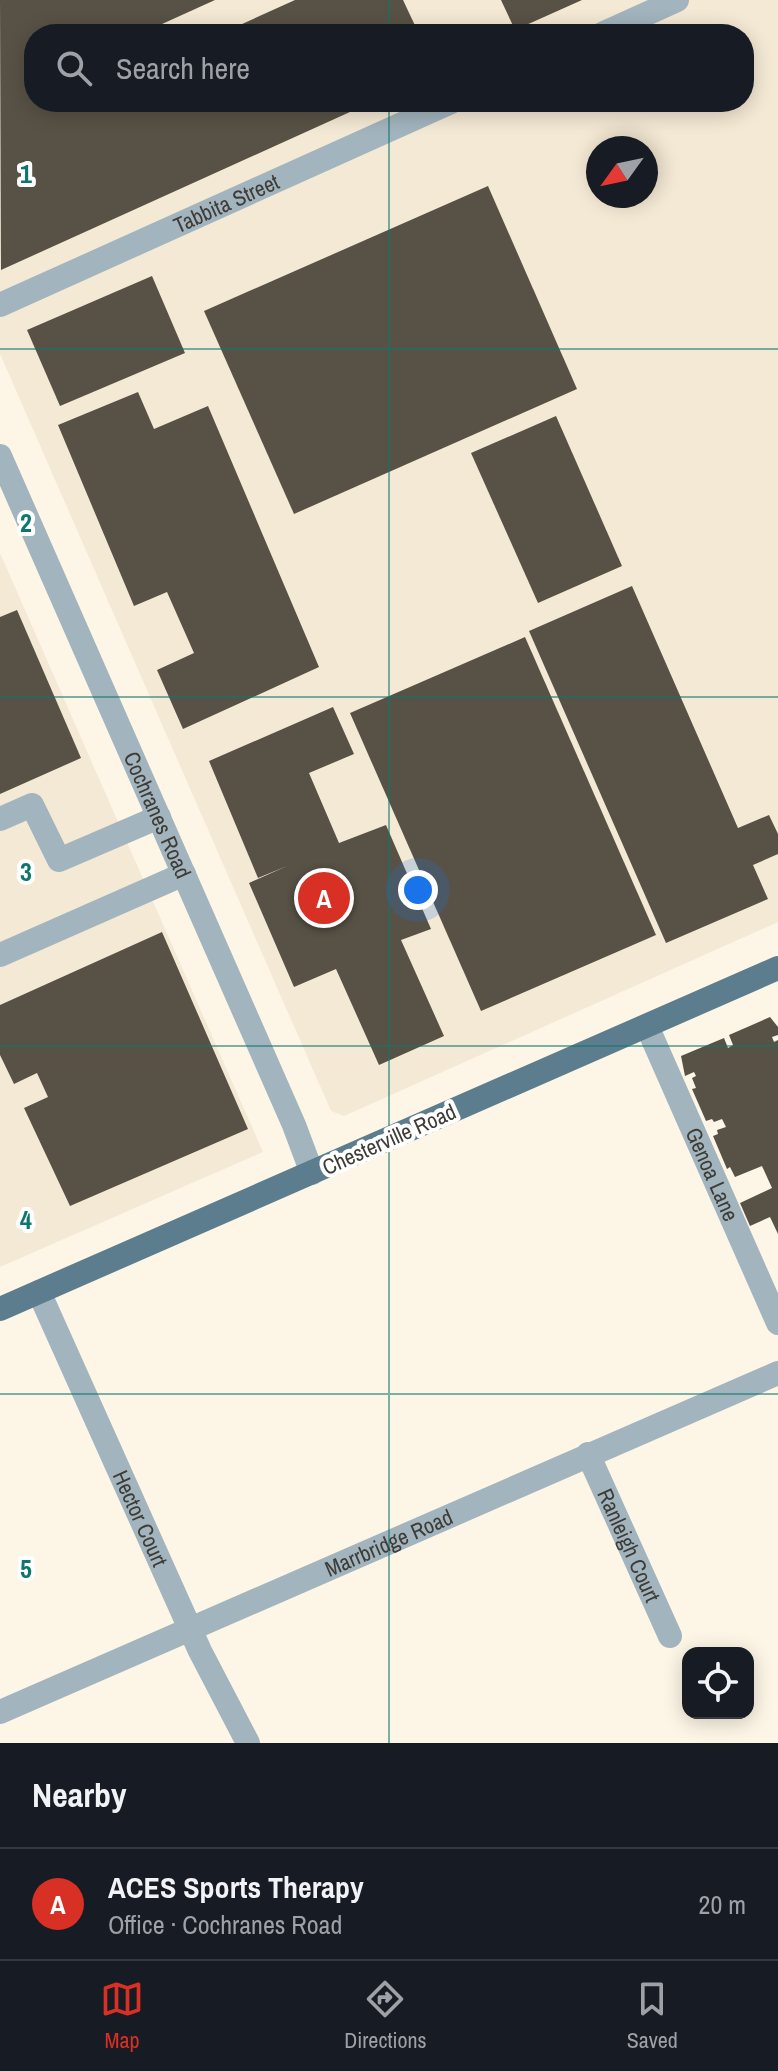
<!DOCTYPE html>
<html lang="en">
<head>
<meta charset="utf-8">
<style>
  :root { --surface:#171b24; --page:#20242c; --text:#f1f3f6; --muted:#9ea1a6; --line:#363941; --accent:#d93025 }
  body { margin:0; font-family:"Archivo Narrow",sans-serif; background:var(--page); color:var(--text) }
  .controls { position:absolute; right:24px; bottom:24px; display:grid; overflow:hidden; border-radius:16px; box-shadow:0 4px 20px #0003 }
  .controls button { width:72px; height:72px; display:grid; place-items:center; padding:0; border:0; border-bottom:2px solid var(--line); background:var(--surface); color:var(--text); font:40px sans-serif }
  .compass { position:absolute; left:586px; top:136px; width:72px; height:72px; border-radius:50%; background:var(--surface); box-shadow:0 4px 20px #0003; rotate:237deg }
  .you { position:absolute; left:418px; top:890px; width:28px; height:28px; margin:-20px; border:6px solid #fff; border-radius:50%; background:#1a73e8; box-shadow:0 0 0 12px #1a73e833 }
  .badge { display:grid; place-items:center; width:52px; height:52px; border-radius:50%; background:var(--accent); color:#fff; font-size:26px; font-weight:700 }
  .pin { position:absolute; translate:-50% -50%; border:4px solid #fff; box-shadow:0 2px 8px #0006 }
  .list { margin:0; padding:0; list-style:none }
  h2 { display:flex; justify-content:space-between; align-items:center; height:104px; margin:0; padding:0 32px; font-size:34px }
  h2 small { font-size:26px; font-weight:400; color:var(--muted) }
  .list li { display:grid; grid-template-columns:52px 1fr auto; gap:24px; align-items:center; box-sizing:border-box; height:112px; padding:0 32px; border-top:2px solid var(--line) }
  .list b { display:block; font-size:30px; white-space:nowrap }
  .list p { margin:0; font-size:26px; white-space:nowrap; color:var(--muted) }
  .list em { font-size:26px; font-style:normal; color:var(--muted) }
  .icon { flex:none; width:44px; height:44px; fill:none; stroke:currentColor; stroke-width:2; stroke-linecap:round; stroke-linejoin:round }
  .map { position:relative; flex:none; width:778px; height:1743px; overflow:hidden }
  .search { position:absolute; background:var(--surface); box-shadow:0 4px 20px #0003; left:24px; right:24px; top:24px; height:88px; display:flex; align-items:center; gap:20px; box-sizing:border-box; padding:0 28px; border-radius:32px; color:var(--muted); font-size:30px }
  .sheet { height:216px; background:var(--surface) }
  nav { display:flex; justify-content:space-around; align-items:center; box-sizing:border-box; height:112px; border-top:2px solid var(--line); background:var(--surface); font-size:22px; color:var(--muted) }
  nav a { display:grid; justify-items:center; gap:4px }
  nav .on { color:var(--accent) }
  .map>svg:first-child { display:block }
  .built { fill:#f4e9d4; fill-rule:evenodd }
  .building { fill:#585246 }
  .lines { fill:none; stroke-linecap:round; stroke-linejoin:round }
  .minor { stroke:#a2b4be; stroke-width:24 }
  .major { stroke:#5c7d8d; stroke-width:24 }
  .grid { fill:none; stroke:#0f766e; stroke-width:2; stroke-opacity:0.55 }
  .labels { text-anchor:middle; stroke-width:8; stroke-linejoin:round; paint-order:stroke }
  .street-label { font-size:22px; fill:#3e3c36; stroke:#fff }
  .grid-label { font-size:26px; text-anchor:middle; font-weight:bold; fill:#0f766e; stroke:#fff; stroke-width:8; stroke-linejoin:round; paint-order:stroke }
</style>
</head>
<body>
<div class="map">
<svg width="778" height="1743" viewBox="0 0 778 1743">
  <rect width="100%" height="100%" fill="#fdf6e7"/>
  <g class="built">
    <path d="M0 0H778V922L344 1116 331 1111 0 354ZM34 34H744V102H34ZM598 148H646V196H598Z"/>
    <polygon points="0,553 263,1152 0,1267"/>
  </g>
  <g class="building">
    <polygon points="0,0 215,0 140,34 34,34 34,102 60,102 62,106 70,102 372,102 1,270"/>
    <polygon points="295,0 403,0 419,34 220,34"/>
    <polygon points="501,0 582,0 515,30"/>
    <polygon points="488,186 577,389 294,514 204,311"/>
    <polygon points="152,276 185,353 60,406 27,330"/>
    <polygon points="138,392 154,429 208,406 319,667 183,729 157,670 194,653 167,592 134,606 58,425"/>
    <polygon points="556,416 622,566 538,603 471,453"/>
    <polygon points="632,586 738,828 769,815 778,834 778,854 753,865 768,899 666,943 529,631"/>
    <polygon points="17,610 81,758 0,794 0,617"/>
    <polygon points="525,637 656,935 481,1011 350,713"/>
    <polygon points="333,707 354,754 309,773 339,843 386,825 431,929 401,940 444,1036 379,1065 336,969 294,987 249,883 287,866 258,878 209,761"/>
    <polygon points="162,932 248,1129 70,1206 24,1108 48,1097 37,1073 14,1084 0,1055 0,1005"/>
    <polygon points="770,1017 778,1027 778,1035 772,1037 774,1042 778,1040 778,1234 770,1217 750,1226 740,1203 772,1188 762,1166 735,1177 730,1167 727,1169 713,1136 718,1134 717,1130 726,1127 722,1119 714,1122 712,1119 706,1121 692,1089 696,1088 692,1078 696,1076 694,1072 685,1076 681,1056 724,1038 728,1048 733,1045 729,1035"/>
  </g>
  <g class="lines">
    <g class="minor">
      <polyline points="602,34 677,0"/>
      <path id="s1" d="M0 305 451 102"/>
      <path id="s2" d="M0 456 294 1125 312 1173"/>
      <polyline points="0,819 32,805 59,860 159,817"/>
      <polyline points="0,955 184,874"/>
      <path id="s3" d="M647 1026 778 1323"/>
      <path id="s4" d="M39 1292 200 1651 248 1743"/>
      <path id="s5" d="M588 1454 670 1636"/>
      <path id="s6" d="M0 1712 778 1373"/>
    </g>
    <polyline class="major" points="0,1309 778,968"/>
  </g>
  <path class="grid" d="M389 0V34M389 102V1743M0 349H778M0 697H778M0 1046H778M0 1394H778"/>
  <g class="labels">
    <g class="street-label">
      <text dy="8" stroke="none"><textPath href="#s1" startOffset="248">Tabbita Street</textPath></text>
      <text dy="8" stroke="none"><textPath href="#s2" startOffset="392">Cochranes Road</textPath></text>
      <text transform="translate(389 1139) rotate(-24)" y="8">Chesterville Road</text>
      <text dy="8" stroke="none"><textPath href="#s3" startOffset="162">Genoa Lane</textPath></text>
      <text dy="8" stroke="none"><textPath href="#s4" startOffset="248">Hector Court</textPath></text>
      <text dy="8" stroke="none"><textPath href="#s6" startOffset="424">Marrbridge Road</textPath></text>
      <text dy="8" stroke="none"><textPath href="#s5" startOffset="100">Ranleigh Court</textPath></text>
    </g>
  </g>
  <g class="grid-label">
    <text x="26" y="183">1</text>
    <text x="26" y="532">2</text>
    <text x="26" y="881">3</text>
    <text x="26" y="1229">4</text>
    <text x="26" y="1578">5</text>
  </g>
</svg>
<div class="controls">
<button><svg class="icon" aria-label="locate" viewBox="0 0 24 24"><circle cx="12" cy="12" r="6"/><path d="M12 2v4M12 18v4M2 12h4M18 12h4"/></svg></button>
</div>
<svg class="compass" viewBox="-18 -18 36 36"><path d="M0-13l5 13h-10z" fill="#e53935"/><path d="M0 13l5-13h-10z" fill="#9ea1a6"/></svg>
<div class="you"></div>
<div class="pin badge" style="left:324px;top:898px">A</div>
<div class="search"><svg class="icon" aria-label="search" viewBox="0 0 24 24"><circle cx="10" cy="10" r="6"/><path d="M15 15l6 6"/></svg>Search here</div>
</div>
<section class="sheet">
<h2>Nearby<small></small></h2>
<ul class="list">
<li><span class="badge">A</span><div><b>ACES Sports Therapy</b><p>Office · Cochranes Road</p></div><em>20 m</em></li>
</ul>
</section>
<nav>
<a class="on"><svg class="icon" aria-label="map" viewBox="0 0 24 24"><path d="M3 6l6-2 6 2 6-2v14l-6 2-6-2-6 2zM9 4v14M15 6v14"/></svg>Map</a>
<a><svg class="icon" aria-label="directions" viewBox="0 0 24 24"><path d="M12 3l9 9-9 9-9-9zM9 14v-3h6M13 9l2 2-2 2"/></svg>Directions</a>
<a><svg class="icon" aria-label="saved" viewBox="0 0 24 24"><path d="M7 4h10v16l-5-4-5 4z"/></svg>Saved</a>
</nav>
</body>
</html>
